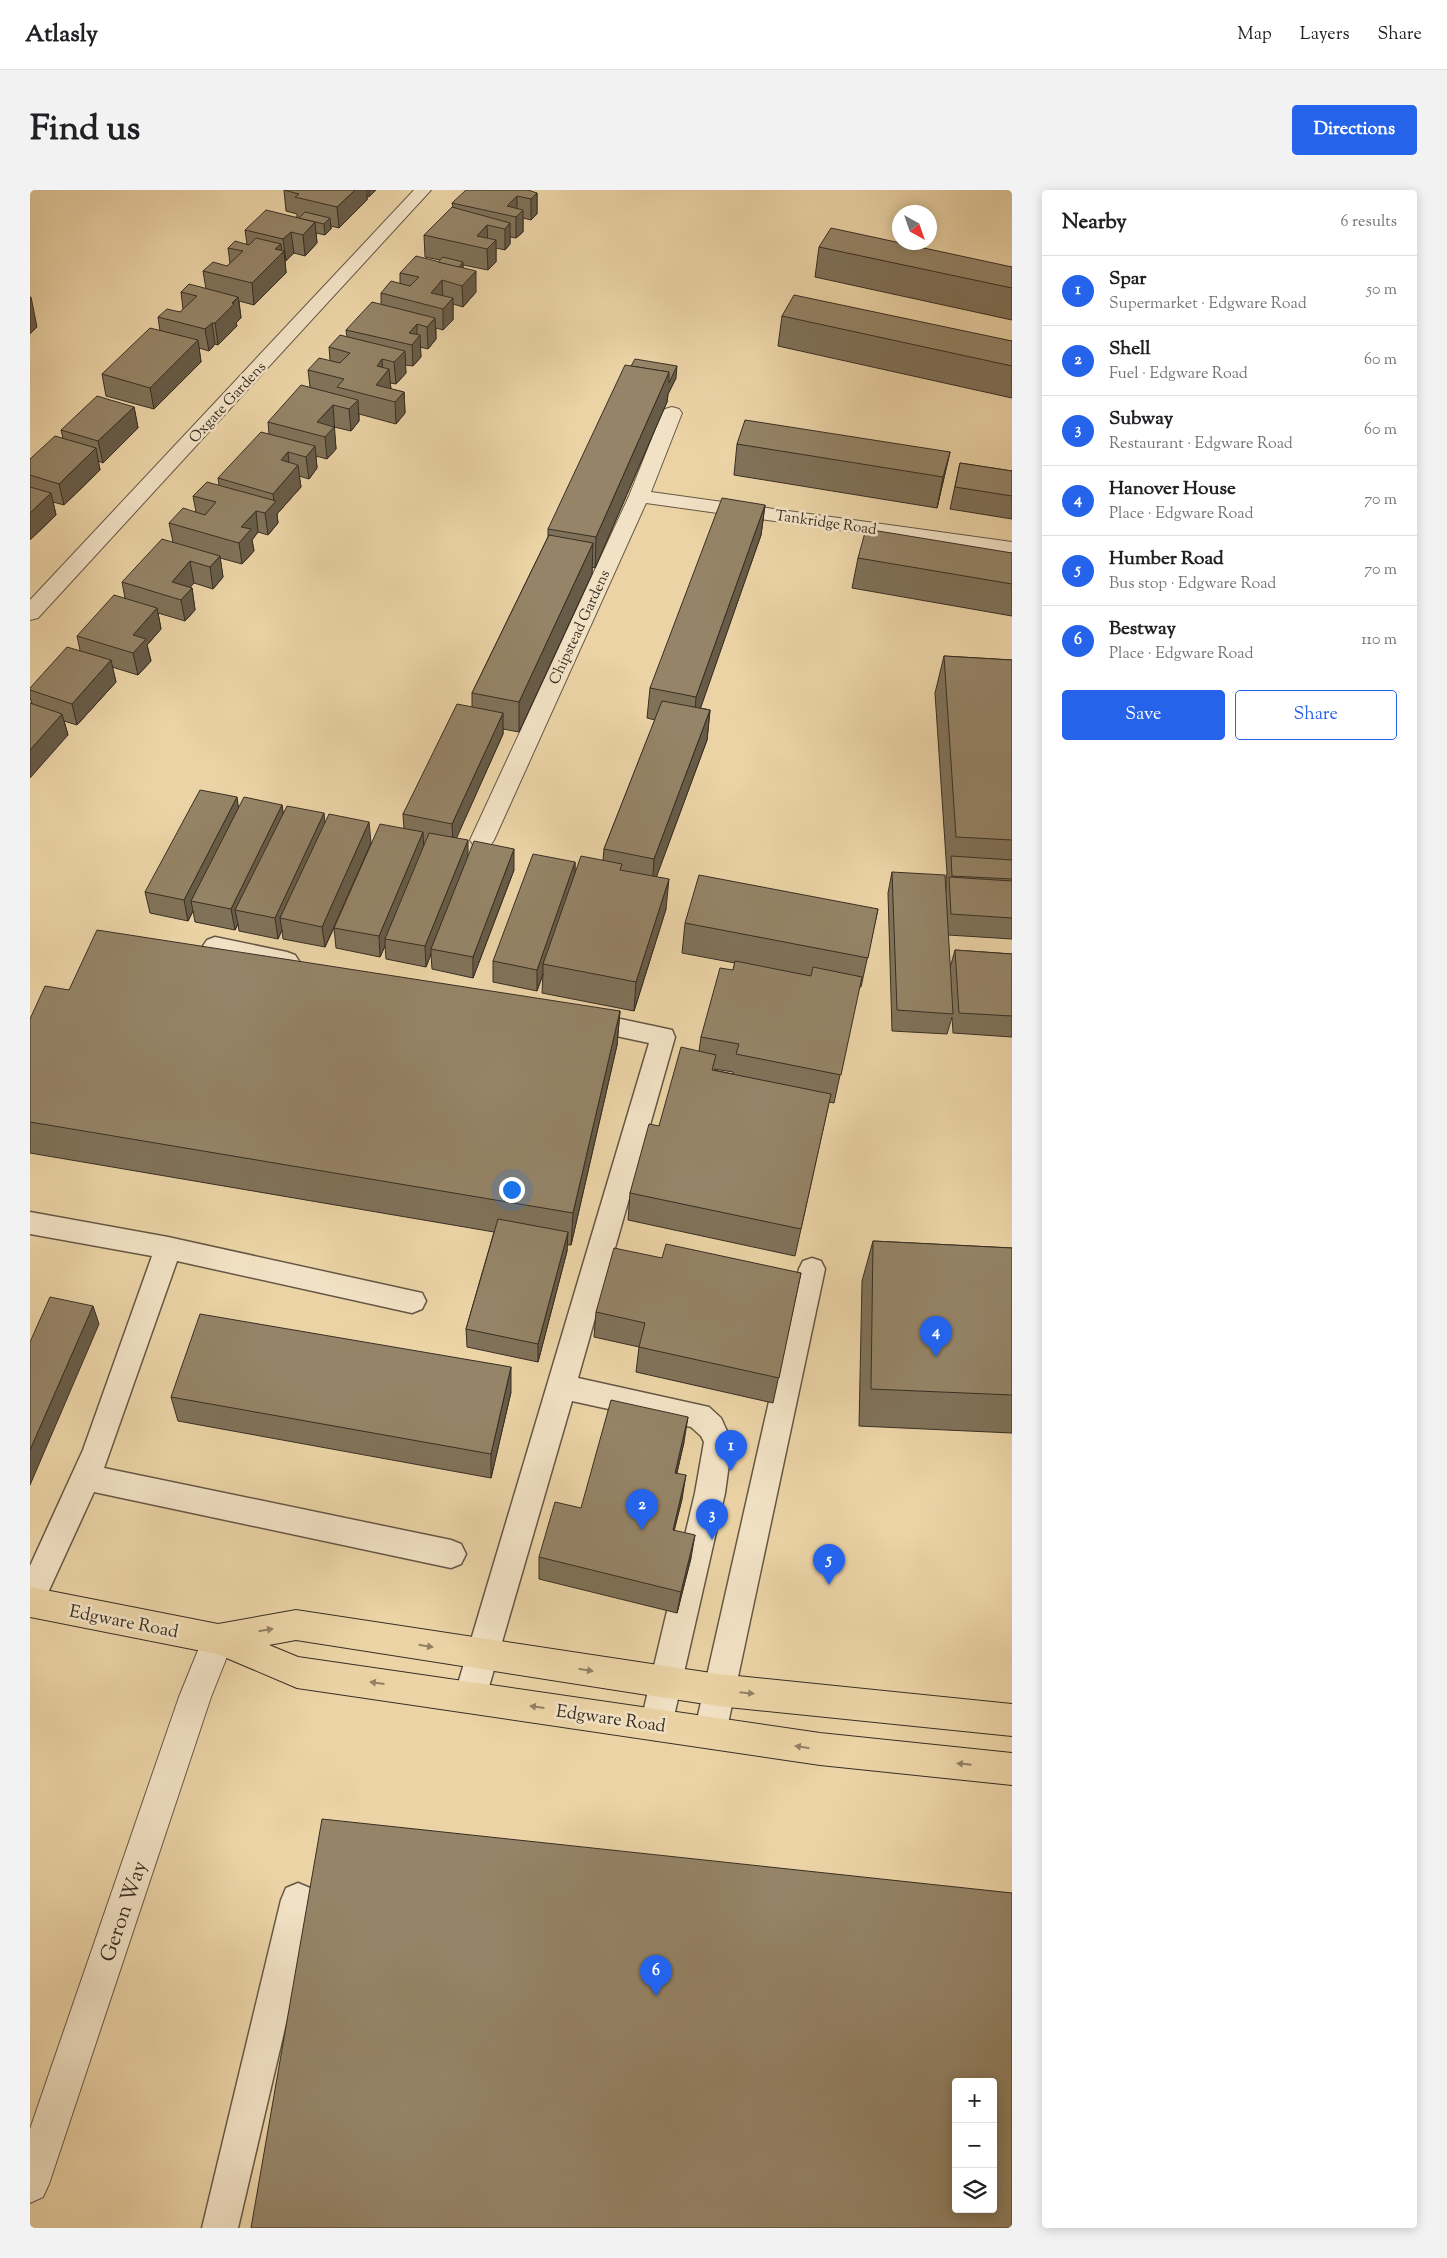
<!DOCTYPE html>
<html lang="en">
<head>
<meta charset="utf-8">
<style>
  :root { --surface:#fff; --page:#f2f2f2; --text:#202124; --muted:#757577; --line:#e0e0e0; --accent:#2563eb }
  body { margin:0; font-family:"Sorts Mill Goudy",serif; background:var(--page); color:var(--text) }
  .controls { position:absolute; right:15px; bottom:15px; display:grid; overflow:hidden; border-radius:5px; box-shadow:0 2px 12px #0003 }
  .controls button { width:45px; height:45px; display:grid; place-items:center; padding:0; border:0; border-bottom:1px solid var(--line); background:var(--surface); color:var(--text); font:25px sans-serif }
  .compass { position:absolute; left:862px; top:15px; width:45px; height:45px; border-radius:50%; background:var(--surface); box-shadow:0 2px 12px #0003; rotate:140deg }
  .you { position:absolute; left:481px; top:999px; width:18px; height:18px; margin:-12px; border:4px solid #fff; border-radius:50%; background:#1a73e8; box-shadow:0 0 0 8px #1a73e833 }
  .badge { display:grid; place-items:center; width:32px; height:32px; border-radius:50%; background:var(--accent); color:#fff; font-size:16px; font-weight:700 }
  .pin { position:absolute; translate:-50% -41px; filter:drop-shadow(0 1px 2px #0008) }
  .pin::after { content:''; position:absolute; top:26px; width:18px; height:15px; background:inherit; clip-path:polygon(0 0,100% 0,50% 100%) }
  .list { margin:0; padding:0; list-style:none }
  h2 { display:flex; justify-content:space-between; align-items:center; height:65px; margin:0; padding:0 20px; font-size:21px }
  h2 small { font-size:16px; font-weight:400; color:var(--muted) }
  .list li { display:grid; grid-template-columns:32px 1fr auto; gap:15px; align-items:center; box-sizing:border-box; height:70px; padding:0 20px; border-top:1px solid var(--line) }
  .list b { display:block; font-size:19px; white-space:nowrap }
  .list p { margin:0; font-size:16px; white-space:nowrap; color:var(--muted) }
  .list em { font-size:16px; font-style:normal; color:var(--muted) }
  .actions { display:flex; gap:10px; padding:15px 20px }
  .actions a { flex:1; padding:11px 0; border:1px solid var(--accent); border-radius:5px; text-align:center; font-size:18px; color:var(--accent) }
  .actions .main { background:var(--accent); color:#fff }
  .icon { flex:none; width:28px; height:28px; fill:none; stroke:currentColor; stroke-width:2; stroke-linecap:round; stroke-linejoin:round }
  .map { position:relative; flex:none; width:982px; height:2038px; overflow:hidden; border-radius:5px }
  header { display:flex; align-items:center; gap:30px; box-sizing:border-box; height:70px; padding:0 25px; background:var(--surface); border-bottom:1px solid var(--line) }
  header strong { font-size:24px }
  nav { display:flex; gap:28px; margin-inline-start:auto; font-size:18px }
  .intro { display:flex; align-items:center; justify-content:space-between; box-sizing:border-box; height:120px; padding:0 30px }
  h1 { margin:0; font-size:35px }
  .button { padding:12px 22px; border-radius:5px; background:var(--accent); color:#fff; font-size:18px; font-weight:700 }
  main { display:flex; gap:30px; padding:0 30px }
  aside { flex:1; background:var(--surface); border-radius:5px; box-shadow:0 2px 12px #0003 }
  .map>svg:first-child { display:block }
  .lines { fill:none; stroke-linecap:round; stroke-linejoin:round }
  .lane-casing { stroke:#655744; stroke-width:3 }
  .street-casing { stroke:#655744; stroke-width:2 }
  .primary-casing { stroke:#382e23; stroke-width:2 }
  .lane { fill:#f2e2c5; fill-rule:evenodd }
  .street { fill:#f2e2c5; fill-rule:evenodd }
  .primary { fill:#ebd3a6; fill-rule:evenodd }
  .wall { fill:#807259; stroke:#382e23; fill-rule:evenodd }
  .shaded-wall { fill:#685c48; stroke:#382e23 }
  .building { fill:#958467; stroke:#382e23; fill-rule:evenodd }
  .oneway { fill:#928064 }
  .labels { text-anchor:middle; stroke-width:5; stroke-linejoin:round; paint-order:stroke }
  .far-street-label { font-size:15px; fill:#382e23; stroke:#f2e2c5 }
  .street-label { font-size:18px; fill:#382e23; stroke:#f2e2c5 }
  .near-street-label { font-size:21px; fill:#382e23; stroke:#f2e2c5 }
</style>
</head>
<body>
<header>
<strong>Atlasly</strong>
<nav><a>Map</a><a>Layers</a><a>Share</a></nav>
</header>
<div class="intro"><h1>Find us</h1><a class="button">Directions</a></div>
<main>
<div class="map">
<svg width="982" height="2038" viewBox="0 0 982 2038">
  <rect width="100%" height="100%" fill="#ebd3a6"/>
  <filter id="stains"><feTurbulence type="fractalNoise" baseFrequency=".004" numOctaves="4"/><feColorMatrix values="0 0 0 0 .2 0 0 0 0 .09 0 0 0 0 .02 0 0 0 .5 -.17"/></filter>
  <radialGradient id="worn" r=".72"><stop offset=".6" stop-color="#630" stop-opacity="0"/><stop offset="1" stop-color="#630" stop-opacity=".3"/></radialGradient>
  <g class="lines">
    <defs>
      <g id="lane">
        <polygon points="185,747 257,762 265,765 269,771 265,777 257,780 177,762 173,756 177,750"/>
        <polygon points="553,821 633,838 642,840 645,847 548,1188 679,1217 691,1228 702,1252 695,1303 642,1535 637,1546 626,1550 615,1546 610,1535 665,1303 674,1252 671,1246 661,1237 542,1211 456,1507 451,1518 440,1522 429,1518 424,1507 619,853 544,837 541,830 544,823"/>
        <polygon points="0,1022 138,1047 392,1103 396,1111 392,1119 382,1123 147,1071 74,1278 421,1350 431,1354 436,1364 431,1374 421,1378 64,1302 11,1418 0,1422 0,1376 53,1260 122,1066 0,1044"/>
        <polygon points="782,1068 791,1071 795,1079 696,1543 691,1554 680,1558 669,1554 664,1543 769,1079 773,1071"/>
        <polygon points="268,1693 280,1698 285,1710 208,2038 172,2038 251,1710 256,1698"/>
      </g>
      <g id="street">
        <polygon points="384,0 401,0 8,428 0,430 0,410"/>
        <polygon points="642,217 649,219 652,223 621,302 982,352 982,364 616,313 464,650 460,656 452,658 444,656 440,650 599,306 632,223 635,219"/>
        <polygon points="188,1434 199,1438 204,1449 181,1507 19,1994 13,2007 0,2013 0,1939 149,1507 177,1438"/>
      </g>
      <polygon id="primary" points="0,1397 188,1434 266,1420 688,1484 982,1514 982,1546 688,1516 266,1450 239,1455 268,1467 790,1543 982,1563 982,1595 790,1575 267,1498 187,1464 0,1427"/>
    </defs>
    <use href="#lane" class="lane-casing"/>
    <use href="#street" class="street-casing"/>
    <use href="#primary" class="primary-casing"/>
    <use href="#lane" class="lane"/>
    <use href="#street" class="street"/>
    <use href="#primary" class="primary"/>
  </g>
  <g class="wall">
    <polygon points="254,0 346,0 339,7 337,6 337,10 309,38 301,36 301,39 295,45 286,43 287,53 275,66 264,63 255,70 256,83 224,115 209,111 211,128 206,133 207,136 188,155 185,154 179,161 169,158 171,172 124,219 76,206 72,184 130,141 128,127 150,122 153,119 151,102 176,99 173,81 197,76 200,73 198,58 217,54 215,40 267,27 267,24 256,21"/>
    <polygon points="507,3 507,24 501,30 493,28 493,42 486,48 480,47 480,54 475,60 466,58 466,72 458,80 433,75 433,78 446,102 433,117 423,114 423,130 413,140 406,138 406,149 398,159 390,157 391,167 383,176 375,175 376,183 366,194 360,193 361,199 374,202 375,223 366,234 329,224 329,231 321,241 304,237 304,238 306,259 297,269 286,266 287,278 279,289 269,286 271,297 247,324 248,333 238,345 228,342 222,350 224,361 212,374 190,368 193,387 183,399 164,393 160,397 162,398 165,420 155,431 128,423 131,439 117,455 121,471 108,485 82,477 86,492 47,535 34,531 38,545 2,514 0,507 0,498 50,460 47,446 95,408 92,392 143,352 139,333 166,322 163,306 189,295 188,288 239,244 238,232 280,197 278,180 300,171 299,157 317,147 316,140 351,115 351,103 370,94 370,83 408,72 410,70 395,67 394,45 423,17 422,13"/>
    <polygon points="789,57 982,77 982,130 785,87"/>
    <polygon points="752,126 982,151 982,208 748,156"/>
    <polygon points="646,188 638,204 637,212 565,378 562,377 562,384 489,542 473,539 473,544 426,648 438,666 484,680 443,788 402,779 401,764 396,777 356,769 355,756 350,767 306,758 304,738 295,757 253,749 252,740 248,749 209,741 208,734 205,740 165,732 163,721 158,731 120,723 115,702 208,618 252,615 253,623 295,633 341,653 374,639 373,624 442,517 442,503 518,347 518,339"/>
    <polygon points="104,217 108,238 73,273 68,271 70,280 34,315 23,312 26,325 0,350 0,269 33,248 31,240"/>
    <polygon points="707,254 920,262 913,292 907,318 704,285"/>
    <polygon points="930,273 982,281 982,329 920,319"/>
    <polygon points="735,315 731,345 670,518 680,520 677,550 626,687 636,719 604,821 512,803 513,784 507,801 463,792 463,771 545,672 545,683 573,670 574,659 625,530 617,528 620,498"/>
    <polygon points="982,363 982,426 822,398 828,368"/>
    <polygon points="914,466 982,470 982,749 918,745 920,778 925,760 982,764 982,847 923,843 922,827 917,844 862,841 858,703 862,682 916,700 916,687 917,683 905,503"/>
    <path d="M848 719 831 797H829L804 913 799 912 765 1066 598 1030 600 1003 629 936 669 861 671 847 703 780 705 773 652 763 655 733ZM684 879 703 882V884L684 880Z"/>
    <polygon points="39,800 590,821 587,855 541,1055 537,1055 537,1061 508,1172 437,1157 436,1139 464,1042 0,963 0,829"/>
    <polygon points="843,1051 982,1058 982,1243 829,1236 832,1091"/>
    <polygon points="632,1068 771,1083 743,1213 606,1182 609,1157 564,1147 566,1122"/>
    <polygon points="481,1202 461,1288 148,1231 141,1207"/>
    <polygon points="654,1252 647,1283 652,1309 644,1340 661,1368 647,1423 509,1389 509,1367 551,1318"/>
  </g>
  <g class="shaded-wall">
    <polygon points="325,0 337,0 337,10 309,38 307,17"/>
    <polygon points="339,0 346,0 339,7"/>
    <polygon points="507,3 507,24 501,30 501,9"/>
    <polygon points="487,6 487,26 493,20 493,42 486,48 486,27 477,16"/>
    <polygon points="300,28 301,39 295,45 294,34"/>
    <polygon points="285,32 287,53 275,66 273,45"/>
    <polygon points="480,33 480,54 475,60 475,39"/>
    <polygon points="457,35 458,56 447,46"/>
    <polygon points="261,42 264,63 256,71 253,49"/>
    <polygon points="466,50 466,72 458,80 457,59"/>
    <polygon points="251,54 252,64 254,61 256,83 224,115 222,93 245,59"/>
    <polygon points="433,72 433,83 425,81"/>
    <polygon points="446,81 446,102 433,117 432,96"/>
    <polygon points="412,90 413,112 401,103"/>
    <polygon points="0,107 1,107 7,137 0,144"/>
    <polygon points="208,107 211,128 206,133 207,136 188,155 185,133"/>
    <polygon points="423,108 423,130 413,140 413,119"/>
    <polygon points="405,128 406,149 398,159 397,137"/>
    <polygon points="182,133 185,154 179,161 175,139"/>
    <polygon points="387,134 387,148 390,145 391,167 383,176 382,155 379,143"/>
    <polygon points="168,150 171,172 124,219 120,198"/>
    <polygon points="375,161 376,183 366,194 364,172"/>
    <polygon points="352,169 353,186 359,179 361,200 346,195 347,176"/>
    <polygon points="647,176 646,188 638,204 637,212 565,378 566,347 639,182"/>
    <polygon points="374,202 375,223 366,234 365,212"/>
    <polygon points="328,210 329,231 321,241 319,219"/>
    <polygon points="303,215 306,259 297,269 295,247 287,232"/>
    <polygon points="104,217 108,238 73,273 68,251"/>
    <polygon points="285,256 287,278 279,289 276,267"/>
    <polygon points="66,258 70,280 34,315 29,294"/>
    <polygon points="258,262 260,284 251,270"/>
    <polygon points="920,262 913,292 907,318 913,287"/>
    <polygon points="268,275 271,297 247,324 248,333 238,345 235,323 244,312 243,304"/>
    <polygon points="21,303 26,325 0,350 0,323"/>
    <polygon points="735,315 731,345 664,537 666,507"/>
    <polygon points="226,321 228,342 222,350 224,361 212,374 209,353 211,337"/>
    <polygon points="563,353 562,384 489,542 489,512"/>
    <polygon points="190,366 193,387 183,399 180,377"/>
    <polygon points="160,371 164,393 150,409 142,392"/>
    <polygon points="162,398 165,420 155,431 151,410"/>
    <polygon points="127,418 131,439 117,455 121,471 108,485 103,463 103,445"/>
    <polygon points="81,470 86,492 47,535 42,514"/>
    <polygon points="680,520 677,550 622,699 624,669"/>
    <polygon points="473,523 473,544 423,656 422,634"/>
    <polygon points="32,524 38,545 0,588 0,560"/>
    <polygon points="207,607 210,628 161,711 163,721 158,731 154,710"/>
    <polygon points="252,615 255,636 205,720 208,734 205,740 201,719"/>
    <polygon points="294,623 296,644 250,728 252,740 248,749 245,728"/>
    <polygon points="339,632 341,653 295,757 292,737"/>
    <polygon points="393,642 394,664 355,749 355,756 350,767 349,746"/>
    <polygon points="438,650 438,671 401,759 401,764 396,777 395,756"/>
    <polygon points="484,659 484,680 443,788 443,767"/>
    <polygon points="545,672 545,693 513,774 513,784 507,801 507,780"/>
    <polygon points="639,689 636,719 604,821 606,792"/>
    <polygon points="590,821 587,855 541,1055 543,1023"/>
    <polygon points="538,1042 537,1061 508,1172 508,1154"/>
    <polygon points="63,1116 69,1134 0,1295 0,1260"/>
    <polygon points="481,1177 481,1202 461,1288 461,1264"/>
    <polygon points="658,1227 654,1252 641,1306 645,1283"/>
    <polygon points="656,1285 652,1309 639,1362 643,1340"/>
    <polygon points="665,1345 661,1368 647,1423 651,1402"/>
  </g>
  <g class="building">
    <polygon points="254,0 325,0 307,17 265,7 269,4"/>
    <polygon points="436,0 498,0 507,3 501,9 487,6 477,16 493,20 486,27 422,13"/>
    <polygon points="422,17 480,33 475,39 457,35 447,46 466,50 457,59 394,45"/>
    <polygon points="236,20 285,32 273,45 261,42 253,49 215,40"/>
    <polygon points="275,22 300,28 294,34 269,28"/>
    <polygon points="801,38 982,77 982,98 789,57"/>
    <polygon points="226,48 251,54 245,59 254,61 222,93 173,81 183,72 197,76 213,61 198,58 205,51 219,55"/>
    <polygon points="386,66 446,81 432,96 412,90 401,103 423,108 413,119 351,103 361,91 380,96 389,87 370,83"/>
    <polygon points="413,67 433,72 429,77 408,72"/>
    <polygon points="159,94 208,107 202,113 204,114 185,133 182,133 175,139 128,127 137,119 150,122 167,106 151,102"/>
    <polygon points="764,105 982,151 982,176 752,126"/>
    <polygon points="342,112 405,128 397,137 387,134 379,143 390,145 382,155 316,140"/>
    <polygon points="120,138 168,150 120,198 72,184"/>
    <polygon points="310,145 375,161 364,172 352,169 347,176 359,179 346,195 374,202 365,212 307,197 314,189 278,180 289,168 310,173 320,163 299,157"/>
    <polygon points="605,169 647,176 639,193 639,182 601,176"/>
    <polygon points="595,175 639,182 566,347 518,339"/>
    <polygon points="271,195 328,210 319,219 303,215 287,232 304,237 295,247 238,232"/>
    <polygon points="67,206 104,217 68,251 31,240"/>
    <polygon points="715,230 920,262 913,287 707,254"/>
    <polygon points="231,242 285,256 276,267 258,262 251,270 268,275 243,304 188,288"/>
    <polygon points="25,246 66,258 29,294 0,285 0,269"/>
    <polygon points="930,273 982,281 982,306 925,297"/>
    <polygon points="177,292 246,311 235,323 226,321 211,337 221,339 209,353 139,333 153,318 175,325 186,312 163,306"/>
    <polygon points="0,297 21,303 0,323"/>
    <polygon points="692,308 735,315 666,507 620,498"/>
    <polygon points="836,339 982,363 982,394 828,368"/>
    <polygon points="519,345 563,353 489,512 442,503"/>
    <polygon points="132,349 190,366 180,377 160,371 142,392 162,398 151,410 92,392"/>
    <polygon points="84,405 127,418 103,445 116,449 103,463 47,446"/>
    <polygon points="37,457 81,470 42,514 0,500 0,498"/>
    <polygon points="914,466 982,470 982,650 926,647"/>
    <polygon points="632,511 680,520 624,669 574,659"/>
    <polygon points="0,513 32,524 0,560"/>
    <polygon points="427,514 473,523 422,634 373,624"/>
    <polygon points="170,600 207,607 154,710 115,702"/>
    <polygon points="214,607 252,615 201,719 161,711"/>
    <polygon points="257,616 294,623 245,728 205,720"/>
    <polygon points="299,624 339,632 292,737 250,728"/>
    <polygon points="350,634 393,642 349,746 304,738"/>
    <polygon points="399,643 438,650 395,756 355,749"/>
    <polygon points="444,651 484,659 443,767 401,759"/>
    <polygon points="503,664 545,672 507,780 463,771"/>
    <polygon points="551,666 592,674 590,680 639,689 606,792 513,774"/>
    <polygon points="921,666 982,670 982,689 922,686"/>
    <polygon points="862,682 915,685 923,824 867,820"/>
    <polygon points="669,685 848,719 838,768 655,733"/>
    <polygon points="919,687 982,691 982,728 921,724"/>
    <polygon points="67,740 590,821 543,1023 0,932 0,829 15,796 39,800"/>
    <polygon points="925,760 982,764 982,826 929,823"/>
    <polygon points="705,771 781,786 783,777 832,787 811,885 706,864 709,854 671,847 690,778 703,780"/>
    <polygon points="651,857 686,865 682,880 801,904 771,1039 600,1003 619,934 629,936"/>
    <polygon points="468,1029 538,1042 508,1154 436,1139"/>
    <polygon points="843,1051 982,1058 982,1205 841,1199"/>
    <polygon points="636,1054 771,1083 749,1188 609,1157 615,1133 566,1122 584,1058 632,1068"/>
    <polygon points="20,1107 63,1116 0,1260 0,1152"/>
    <polygon points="170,1124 481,1177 461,1264 141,1207"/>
    <polygon points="581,1210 658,1227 645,1283 656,1285 643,1340 665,1345 651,1402 509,1367 525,1312 551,1318"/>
    <path d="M292 1629 982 1703V2038H221ZM926 1892H963V2019H926Z"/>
  </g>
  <defs><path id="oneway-solid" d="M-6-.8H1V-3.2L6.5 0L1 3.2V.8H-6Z" transform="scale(1.25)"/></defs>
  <g class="oneway">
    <use href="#oneway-solid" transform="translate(236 1440) rotate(-10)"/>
    <use href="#oneway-solid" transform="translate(396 1456) rotate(9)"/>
    <use href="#oneway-solid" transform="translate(556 1480) rotate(9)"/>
    <use href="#oneway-solid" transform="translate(347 1493) rotate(-172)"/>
    <use href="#oneway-solid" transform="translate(717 1503) rotate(6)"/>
    <use href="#oneway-solid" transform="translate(507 1517) rotate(-172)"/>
    <use href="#oneway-solid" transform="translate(772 1557) rotate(-171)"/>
    <use href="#oneway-solid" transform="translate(934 1574) rotate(-174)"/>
  </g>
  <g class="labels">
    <g class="far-street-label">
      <text transform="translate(197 212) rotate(-47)" y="5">Oxgate Gardens</text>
      <text transform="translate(796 332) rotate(8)" y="5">Tankridge Road</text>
      <text transform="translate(549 437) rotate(-65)" y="5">Chipstead Gardens</text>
    </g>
    <g class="street-label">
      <text transform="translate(94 1431) rotate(11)" y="6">Edgware Road</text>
      <text transform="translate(581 1528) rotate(8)" y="6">Edgware Road</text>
    </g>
    <g class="near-street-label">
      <text transform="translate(93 1721) rotate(-71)" y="7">Geron Way</text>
    </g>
  </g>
  <rect width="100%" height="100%" filter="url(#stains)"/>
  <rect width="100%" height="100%" fill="url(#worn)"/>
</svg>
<div class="controls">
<button>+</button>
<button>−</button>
<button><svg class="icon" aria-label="layers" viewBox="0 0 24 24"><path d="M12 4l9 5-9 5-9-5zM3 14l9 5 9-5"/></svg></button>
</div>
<svg class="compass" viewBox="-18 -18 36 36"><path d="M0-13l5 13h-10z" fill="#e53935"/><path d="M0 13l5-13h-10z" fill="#757577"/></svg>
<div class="you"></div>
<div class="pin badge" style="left:701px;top:1281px">1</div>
<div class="pin badge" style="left:612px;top:1340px">2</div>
<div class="pin badge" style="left:682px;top:1350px">3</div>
<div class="pin badge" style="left:906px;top:1167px">4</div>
<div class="pin badge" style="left:799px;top:1395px">5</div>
<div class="pin badge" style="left:626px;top:1806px">6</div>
</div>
<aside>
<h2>Nearby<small>6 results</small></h2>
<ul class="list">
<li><span class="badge">1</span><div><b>Spar</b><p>Supermarket · Edgware Road</p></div><em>50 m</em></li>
<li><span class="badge">2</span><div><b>Shell</b><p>Fuel · Edgware Road</p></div><em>60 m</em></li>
<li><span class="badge">3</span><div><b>Subway</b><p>Restaurant · Edgware Road</p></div><em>60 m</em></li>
<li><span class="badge">4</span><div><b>Hanover House</b><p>Place · Edgware Road</p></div><em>70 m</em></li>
<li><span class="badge">5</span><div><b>Humber Road</b><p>Bus stop · Edgware Road</p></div><em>70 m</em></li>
<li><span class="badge">6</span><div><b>Bestway</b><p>Place · Edgware Road</p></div><em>110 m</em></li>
</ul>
<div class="actions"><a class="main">Save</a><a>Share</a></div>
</aside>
</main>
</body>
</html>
